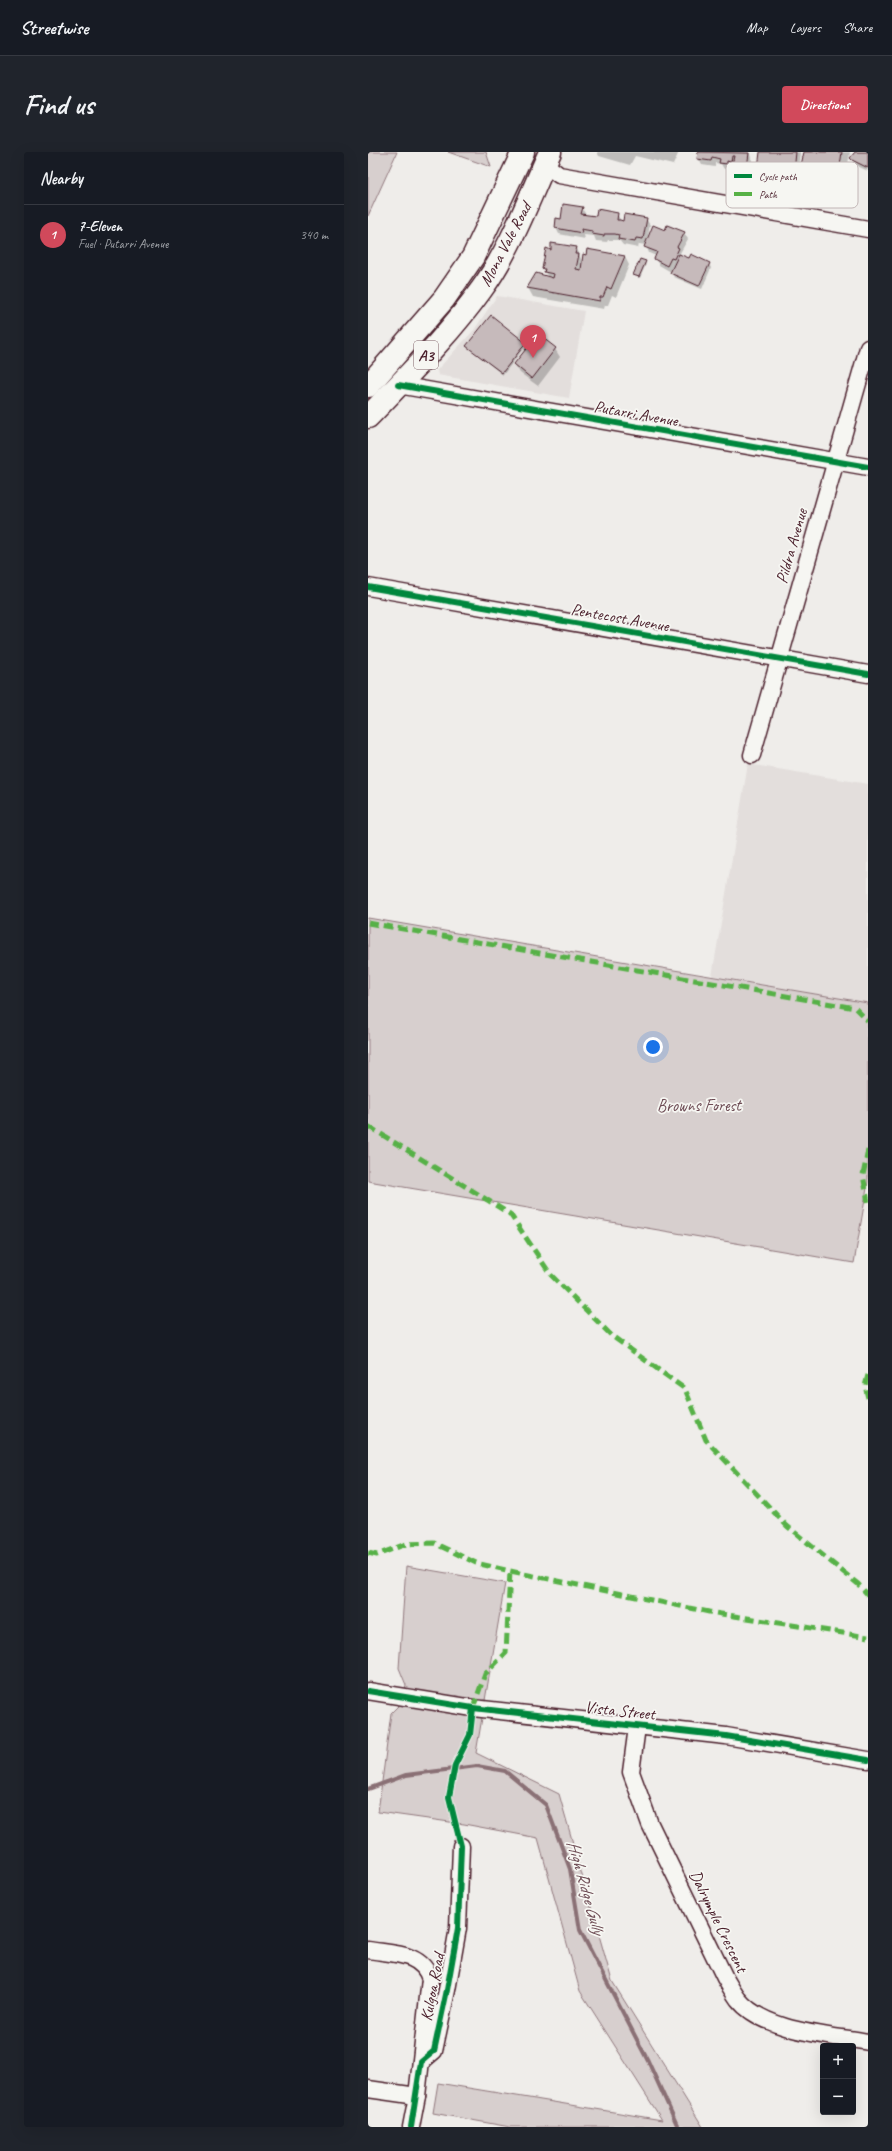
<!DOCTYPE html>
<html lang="en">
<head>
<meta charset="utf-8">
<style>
  :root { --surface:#171b24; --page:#20242c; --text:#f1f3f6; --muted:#9ea1a6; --line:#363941; --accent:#d1495b }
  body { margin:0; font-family:Caveat,sans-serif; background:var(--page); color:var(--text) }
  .controls { position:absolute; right:12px; bottom:12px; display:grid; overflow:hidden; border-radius:4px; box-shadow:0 4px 16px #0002 }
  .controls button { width:36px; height:36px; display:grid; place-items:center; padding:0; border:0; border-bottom:1px solid var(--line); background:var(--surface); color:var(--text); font:20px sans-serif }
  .you { position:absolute; left:285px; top:895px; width:14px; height:14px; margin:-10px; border:3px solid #fff; border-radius:50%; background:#1a73e8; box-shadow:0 0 0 6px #1a73e833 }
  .badge { display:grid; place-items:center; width:26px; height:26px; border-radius:50%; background:var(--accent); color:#fff; font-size:13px; font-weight:700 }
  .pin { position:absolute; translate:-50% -33px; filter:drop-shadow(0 1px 2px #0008) }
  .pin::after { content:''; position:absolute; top:21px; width:14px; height:12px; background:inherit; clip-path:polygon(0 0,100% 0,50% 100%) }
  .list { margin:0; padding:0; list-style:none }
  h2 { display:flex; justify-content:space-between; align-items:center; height:52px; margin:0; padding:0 16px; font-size:17px }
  h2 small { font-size:13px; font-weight:400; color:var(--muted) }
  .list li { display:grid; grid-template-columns:26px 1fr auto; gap:12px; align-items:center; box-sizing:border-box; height:60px; padding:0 16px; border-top:1px solid var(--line) }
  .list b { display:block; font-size:15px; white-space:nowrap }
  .list p { margin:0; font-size:13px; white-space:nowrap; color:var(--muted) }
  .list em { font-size:13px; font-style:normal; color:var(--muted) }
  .map { position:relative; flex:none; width:500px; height:1975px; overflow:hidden; border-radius:4px }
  header { display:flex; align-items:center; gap:24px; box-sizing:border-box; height:56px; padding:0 20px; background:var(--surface); border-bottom:1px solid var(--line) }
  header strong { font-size:19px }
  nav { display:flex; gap:22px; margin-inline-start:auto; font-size:14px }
  .intro { display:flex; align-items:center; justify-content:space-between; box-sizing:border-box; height:96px; padding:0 24px }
  h1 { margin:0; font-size:28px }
  .button { padding:10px 18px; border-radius:4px; background:var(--accent); color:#fff; font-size:14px; font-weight:700 }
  main { display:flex; gap:24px; padding:0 24px }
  aside { flex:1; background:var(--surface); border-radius:4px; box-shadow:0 4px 16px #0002 }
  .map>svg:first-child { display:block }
  .built { fill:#e3dedc }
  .green { fill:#d7cfce; stroke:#90777c }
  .shadow { fill:#0003 }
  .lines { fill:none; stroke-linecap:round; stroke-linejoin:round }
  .stream { stroke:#8a6f74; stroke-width:4 }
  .building { fill:#c6babb; stroke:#4a1f2b }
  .minor-casing { stroke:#4a1f2b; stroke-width:19 }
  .trunk-casing { stroke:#4a1f2b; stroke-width:25 }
  .minor { stroke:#f6f6f2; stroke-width:16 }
  .trunk { stroke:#f6f6f2; stroke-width:22 }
  .quiet { stroke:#57b146; stroke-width:5; stroke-dasharray:10 5; stroke-linecap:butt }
  .cycleway-casing { stroke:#f6f6f2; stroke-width:8 }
  .cycleway { stroke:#00873e; stroke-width:6 }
  .labels { text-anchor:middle; stroke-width:3.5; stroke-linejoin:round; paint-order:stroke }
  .shield { fill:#f6f6f2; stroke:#7e6067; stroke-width:1 }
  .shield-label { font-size:16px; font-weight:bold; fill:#4a1f2b }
  .street-label { font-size:17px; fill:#4a1f2b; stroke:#f6f6f2 }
  .park-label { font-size:17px; fill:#6d4b54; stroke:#f6f6f2 }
  .water-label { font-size:18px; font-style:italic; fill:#6f4e56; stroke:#f6f6f2 }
  .key { fill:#f6f6f2; stroke:#c2b6b6; stroke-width:1 }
  .key-label { font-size:11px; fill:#4a1f2b }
</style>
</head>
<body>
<header>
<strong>Streetwise</strong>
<nav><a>Map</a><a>Layers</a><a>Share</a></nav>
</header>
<div class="intro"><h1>Find us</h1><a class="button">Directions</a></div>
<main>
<aside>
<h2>Nearby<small></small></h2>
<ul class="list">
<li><span class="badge">1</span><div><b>7-Eleven</b><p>Fuel · Putarri Avenue</p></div><em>340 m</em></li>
</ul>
</aside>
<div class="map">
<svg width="500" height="1975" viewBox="0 0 500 1975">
  <rect width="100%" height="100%" fill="#efedea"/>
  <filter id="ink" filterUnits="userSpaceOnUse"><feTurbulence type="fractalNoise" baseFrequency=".025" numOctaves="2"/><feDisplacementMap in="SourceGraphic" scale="8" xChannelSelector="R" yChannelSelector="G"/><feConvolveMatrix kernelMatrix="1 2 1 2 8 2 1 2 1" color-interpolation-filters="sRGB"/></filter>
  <g filter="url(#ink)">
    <g class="built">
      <polygon points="129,144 216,159 201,246 70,223 69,218 106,178"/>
      <polygon points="380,612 500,632 500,851 344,824"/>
    </g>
    <g class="green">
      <polygon points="0,0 29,0 0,64"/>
      <polygon points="80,0 118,0 123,15"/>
      <polygon points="0,766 500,851 500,1030 486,1111 0,1029"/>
      <polygon points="38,1414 137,1431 108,1601 191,1642 244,1829 335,1975 142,1975 65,1961 70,1931 294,1968 212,1839 170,1686 96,1672 10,1660 23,1561 34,1550 38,1533 31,1516"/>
    </g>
    <g class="shadow">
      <polygon points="229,0 311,0 305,13 267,4 262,13 231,4"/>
      <polygon points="331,0 381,0 384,8 382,22 369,20 367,16 363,15 362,18 356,17 353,12 347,11 347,15 334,13 330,6"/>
      <polygon points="393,0 432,0 429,27 395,22 391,16"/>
      <polygon points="436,0 482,0 478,25 472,24 470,38 439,33 432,21"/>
      <polygon points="487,0 500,0 500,19 487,13 483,6"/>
      <polygon points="214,56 218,63 229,65 249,62 253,69 278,67 282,73 279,88 298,79 316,81 320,87 312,101 314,104 341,112 343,116 334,137 306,125 303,120 291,113 287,107 288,104 281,101 278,93 271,92 270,96 255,93 251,88 240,88 239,90 228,89 226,84 216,83 217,87 191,82 188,76 194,68"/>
      <polygon points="209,96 215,112 257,105 261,113 248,145 244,143 240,153 237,153 236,157 165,145 160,136 169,122 180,125 175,117 184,100"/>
      <polygon points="277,110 278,112 272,126 267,124 266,122"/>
      <polygon points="157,191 158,193 135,223 101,196"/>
      <polygon points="187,197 192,205 170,234 152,221 147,213"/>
    </g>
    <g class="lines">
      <polyline class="stream" points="0,1637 38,1623 109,1614 137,1619 178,1653 202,1717 212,1778 280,1909 310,1975"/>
    </g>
    <g class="building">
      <polygon points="330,0 381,1 379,16 364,13 366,4 364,4 363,10 359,9 359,12 351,11 352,7 344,5 343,9 329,7"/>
      <polygon points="392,0 428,0 426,20 390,16"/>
      <polygon points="436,0 474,0 472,14 465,13 463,26 431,22"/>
      <polygon points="487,0 500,0 500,16 484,8 482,6"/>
      <polygon points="195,52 215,55 213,62 220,63 228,64 229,57 250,61 249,68 252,68 255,69 256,62 279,66 275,87 268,86 267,90 250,87 251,83 247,82 236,82 236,84 224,82 224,79 213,77 214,81 187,76 188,66 193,67"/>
      <polygon points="285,73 297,78 299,73 317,80 309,95 311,96 306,107 303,106 299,114 286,107 289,100 276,95"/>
      <polygon points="183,91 209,95 207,102 211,102 208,117 213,118 215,102 218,103 219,97 257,104 243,137 239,135 235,145 232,145 232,149 159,136 168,121 185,126 186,122 176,120 177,117 174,117 178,96 183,98"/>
      <polygon points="311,102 321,106 323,102 342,111 331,134 302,121"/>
      <polygon points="272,107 278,109 271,125 265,123"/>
      <polygon points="123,163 158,191 134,221 98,194"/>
      <polygon points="170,182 188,196 164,227 146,212"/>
    </g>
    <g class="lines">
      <defs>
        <g id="minor">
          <polyline points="177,12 191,23 500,77"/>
          <polyline points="30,233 500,315"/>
          <polyline points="0,435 500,522"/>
          <polyline points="384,603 500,196"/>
          <polyline points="0,1539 105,1556 358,1584 500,1608"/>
          <path d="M269 1575 263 1620 282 1672 357 1826C361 1833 365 1840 370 1847 396 1880 461 1883 500 1890"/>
          <path d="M0 1798C24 1802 54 1800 62 1827L49 1944 43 1975"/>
          <polyline points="53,1910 66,1899 79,1838 90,1776 93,1694"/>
          <polyline points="0,1937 49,1944"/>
        </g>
        <g id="trunk">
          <polyline points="0,234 76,147 105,105 155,0"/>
          <path d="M0 265C39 224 80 184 113 138 143 97 161 46 182 0"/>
        </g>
      </defs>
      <use href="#minor" class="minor-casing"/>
      <use href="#trunk" class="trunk-casing"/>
      <use href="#minor" class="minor"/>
      <use href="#trunk" class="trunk"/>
      <g class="quiet">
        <polyline points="0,771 487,856 500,869"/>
        <polyline points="0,974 142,1062 183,1123 244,1184 317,1237 338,1288 419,1374 490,1432 500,1443"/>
        <polyline points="500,998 495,1023 500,1050"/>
        <polyline points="500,1223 497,1234 500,1246"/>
        <polyline points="0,1401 9,1403 38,1392 66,1391 108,1411 142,1419 341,1460 500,1485"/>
        <polyline points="105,1556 117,1522 138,1501 142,1419"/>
      </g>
      <defs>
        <g id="cycleway">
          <polyline points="30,233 500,315"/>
          <polyline points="0,435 500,522"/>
          <polyline points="0,1539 105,1556 358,1584 500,1608"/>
          <polyline points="43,1975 53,1910 66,1899 79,1838 90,1776 93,1694 81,1645 87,1613 102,1583 105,1556"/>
        </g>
      </defs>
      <use href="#cycleway" class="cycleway-casing"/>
      <use href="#cycleway" class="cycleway"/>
    </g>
  </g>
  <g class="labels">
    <rect class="shield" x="46" y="189" width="24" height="28" rx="3"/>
    <g class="shield-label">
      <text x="58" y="209">A3</text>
    </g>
    <g class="street-label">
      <text transform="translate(137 92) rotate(-62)" y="6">Mona Vale Road</text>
      <text transform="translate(268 261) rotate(10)" y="6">Putarri Avenue</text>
      <text transform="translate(423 394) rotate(-74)" y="6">Pildra Avenue</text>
      <text transform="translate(252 465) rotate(10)" y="6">Pentecost Avenue</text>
      <text transform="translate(252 1558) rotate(6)" y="6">Vista Street</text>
      <text transform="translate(351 1769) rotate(64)" y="6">Dalrymple Crescent</text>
      <text transform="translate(64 1835) rotate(-79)" y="6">Kulgoa Road</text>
    </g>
    <g class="park-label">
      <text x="331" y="959">Browns Forest</text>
    </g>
    <g class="water-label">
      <text transform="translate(218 1735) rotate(74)" y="6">High Ridge Gully</text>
    </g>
  </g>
  <rect x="358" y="10" width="132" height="46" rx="6" class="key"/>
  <rect x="366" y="22" width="18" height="4" fill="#00873e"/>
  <rect x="366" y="40" width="18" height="4" fill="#57b146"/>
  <g class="key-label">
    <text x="391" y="28">Cycle path</text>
    <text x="391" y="46">Path</text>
  </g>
</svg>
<div class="controls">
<button>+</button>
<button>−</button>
</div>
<div class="you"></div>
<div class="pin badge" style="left:165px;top:206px">1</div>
</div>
</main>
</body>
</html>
